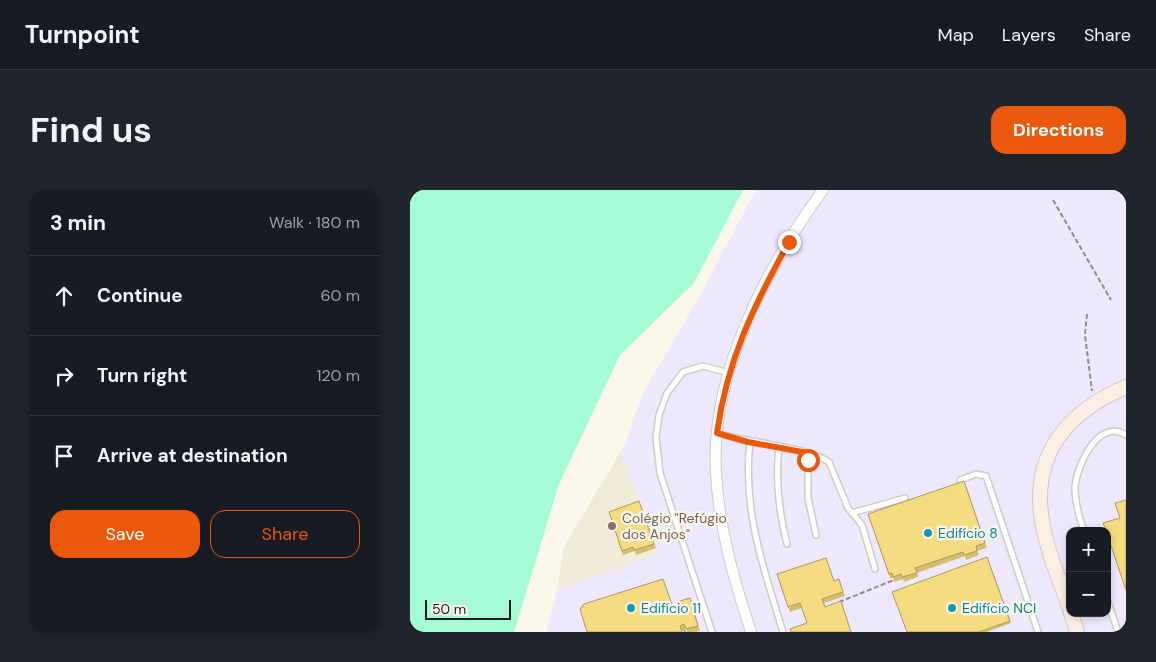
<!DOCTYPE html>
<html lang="en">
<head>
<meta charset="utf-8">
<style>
  :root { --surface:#171b24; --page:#20242c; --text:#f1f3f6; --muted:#9ea1a6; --line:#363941; --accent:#ea580c }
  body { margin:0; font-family:"DM Sans",sans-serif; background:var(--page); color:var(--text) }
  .controls { position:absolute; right:15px; bottom:15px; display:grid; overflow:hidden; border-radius:10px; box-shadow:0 2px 8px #0003 }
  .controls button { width:45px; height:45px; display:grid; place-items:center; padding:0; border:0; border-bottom:1px solid var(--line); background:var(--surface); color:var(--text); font:25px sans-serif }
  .scale { position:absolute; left:15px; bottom:12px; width:86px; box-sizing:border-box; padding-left:5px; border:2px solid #1e1c18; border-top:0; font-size:14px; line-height:18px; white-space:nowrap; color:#1e1c18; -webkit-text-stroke:4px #faf7eb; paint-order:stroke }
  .stop { position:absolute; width:15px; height:15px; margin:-11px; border:4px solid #ea580c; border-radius:50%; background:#fff }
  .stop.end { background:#ea580c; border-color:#fff; box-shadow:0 1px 5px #0008 }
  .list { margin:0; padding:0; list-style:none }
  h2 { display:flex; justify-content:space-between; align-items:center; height:65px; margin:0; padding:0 20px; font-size:21px }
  h2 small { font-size:16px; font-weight:400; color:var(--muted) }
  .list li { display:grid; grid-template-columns:32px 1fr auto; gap:15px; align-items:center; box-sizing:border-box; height:80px; padding:0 20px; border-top:1px solid var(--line) }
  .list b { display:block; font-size:19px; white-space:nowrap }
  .list em { font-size:16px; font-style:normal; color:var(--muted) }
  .actions { display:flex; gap:10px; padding:15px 20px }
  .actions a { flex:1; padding:11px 0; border:1px solid var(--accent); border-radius:15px; text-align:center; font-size:18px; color:var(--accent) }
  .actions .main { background:var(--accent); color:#fff }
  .icon { flex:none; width:28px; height:28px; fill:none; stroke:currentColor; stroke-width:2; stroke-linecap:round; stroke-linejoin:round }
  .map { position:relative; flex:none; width:716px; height:442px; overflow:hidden; border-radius:15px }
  header { display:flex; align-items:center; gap:30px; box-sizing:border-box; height:70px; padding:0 25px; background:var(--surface); border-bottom:1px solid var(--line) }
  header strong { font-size:24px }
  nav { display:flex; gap:28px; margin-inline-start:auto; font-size:18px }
  .intro { display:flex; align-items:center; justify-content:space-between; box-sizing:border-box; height:120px; padding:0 30px }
  h1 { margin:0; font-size:35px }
  .button { padding:12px 22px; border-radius:15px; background:var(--accent); color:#fff; font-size:18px; font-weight:700 }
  main { display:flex; gap:30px; padding:0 30px }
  aside { flex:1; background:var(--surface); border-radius:15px; box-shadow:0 2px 8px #0003 }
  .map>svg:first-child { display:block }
  .commercial { fill:#efe9ff; fill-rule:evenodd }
  .built { fill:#f1ecd8 }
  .green { fill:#a5fbd4 }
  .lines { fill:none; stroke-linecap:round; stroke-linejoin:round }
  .service-casing { stroke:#d0cdc1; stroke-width:8 }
  .minor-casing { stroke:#d0cdc1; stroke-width:12 }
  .secondary-casing { stroke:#d0cdc1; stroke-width:16 }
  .path { stroke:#8e8c84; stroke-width:2; stroke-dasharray:5 2.5; stroke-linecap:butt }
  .service { stroke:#fff; stroke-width:5 }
  .minor { stroke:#fff; stroke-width:10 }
  .secondary { stroke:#fdefe5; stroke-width:14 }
  .wall { fill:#d3bd70 }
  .building { fill:#f5dc82; stroke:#ac9a5b }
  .route { stroke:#ea580c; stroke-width:6 }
  .education-dot { fill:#8d6e63; stroke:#faf7eb; stroke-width:2 }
  .culture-dot { fill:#0f9aa8; stroke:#faf7eb; stroke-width:2 }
  .labels { text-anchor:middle; stroke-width:4.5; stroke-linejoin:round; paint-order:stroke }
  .education-label { font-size:14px; fill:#785e54; stroke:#faf7eb; text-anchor:start }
  .culture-label { font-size:14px; fill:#0d838f; stroke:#faf7eb; text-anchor:start }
</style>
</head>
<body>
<header>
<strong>Turnpoint</strong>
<nav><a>Map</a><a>Layers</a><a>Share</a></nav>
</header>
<div class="intro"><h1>Find us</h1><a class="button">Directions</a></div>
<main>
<aside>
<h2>3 min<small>Walk · 180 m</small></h2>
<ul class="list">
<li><svg class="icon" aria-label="ahead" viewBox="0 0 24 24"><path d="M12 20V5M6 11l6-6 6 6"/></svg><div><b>Continue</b></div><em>60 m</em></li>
<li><svg class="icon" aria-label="right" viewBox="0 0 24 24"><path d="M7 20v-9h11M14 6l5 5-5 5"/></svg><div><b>Turn right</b></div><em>120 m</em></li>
<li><svg class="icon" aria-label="arrive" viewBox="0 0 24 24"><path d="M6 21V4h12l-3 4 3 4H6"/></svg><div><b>Arrive at destination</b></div></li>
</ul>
<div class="actions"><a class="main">Save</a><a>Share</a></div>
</aside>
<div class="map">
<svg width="716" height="442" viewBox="0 0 716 442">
  <rect width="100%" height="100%" fill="#faf7eb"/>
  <path class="commercial" d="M346 0H716V442H136L147 400 154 357 214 257 232 205 285 114ZM660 341H697V423H660Z"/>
  <polygon class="built" points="211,261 248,364 147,400 154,357"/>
  <polygon class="green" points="0,0 333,0 284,93 210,165 149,294 104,442 0,442"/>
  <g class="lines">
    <defs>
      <g id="service">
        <path d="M307 243C339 253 394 256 419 272L438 318 452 335 465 379"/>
        <path d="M340 252C332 319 354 380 373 442"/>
        <path d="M369 258C365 290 369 322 377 354"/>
        <polyline points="398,263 398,308 406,345"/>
        <polyline points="550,290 566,284 576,286 628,442"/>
        <polyline points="442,323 495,308"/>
        <path d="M674 341C669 327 665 313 665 298 666 277 688 227 716 245"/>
        <polyline points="697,409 708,442"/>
        <polyline points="302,442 250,283 246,247 249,225 257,203 273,182 293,176 319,183"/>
      </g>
      <path id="minor" d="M341 442C324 390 309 338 306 283 300 184 356 78 413 0"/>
      <g id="secondary">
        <path d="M660 419C650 391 637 361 632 331 621 265 657 222 716 197"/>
        <polyline points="661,423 667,442"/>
      </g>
    </defs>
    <use href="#service" class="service-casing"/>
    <use href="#minor" class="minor-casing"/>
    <use href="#secondary" class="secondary-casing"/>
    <g class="path">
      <polyline points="643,10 701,110"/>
      <polyline points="677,124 675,145 682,201"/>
      <polyline points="429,412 484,390"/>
      <polyline points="274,440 275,442"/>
    </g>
    <use href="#service" class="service"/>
    <use href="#minor" class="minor"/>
    <use href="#secondary" class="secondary"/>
  </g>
  <g class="wall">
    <polygon points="554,291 577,358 567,361 569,365 556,370 555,366 507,383 508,387 494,392 493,389 484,392 483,388 480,388 458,324"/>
    <polygon points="229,311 246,358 226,365 225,361 213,365 199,322"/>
    <polygon points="577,367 601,433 577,442 497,442"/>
    <polygon points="367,384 424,391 429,389 435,406 414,413 415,417 441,442 397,433 392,418 380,422"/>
    <polygon points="280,408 290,441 285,442 277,442 276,439 271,441 264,420 269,418"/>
  </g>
  <g class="building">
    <polygon points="554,291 575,353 566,356 567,361 554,365 553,362 505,378 507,383 492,387 491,384 483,387 482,383 479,384 458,324"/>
    <polygon points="716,310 716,400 697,344 697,341 696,341 693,333 710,328 705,313"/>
    <polygon points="229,311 244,354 224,360 223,357 212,361 199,322"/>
    <polygon points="577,367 600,431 569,442 497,442 482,402"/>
    <polygon points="416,368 424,391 429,389 433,402 412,409 415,417 431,411 441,442 381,442 380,439 397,433 390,413 378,417 367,384"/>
    <polygon points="253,389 264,420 269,418 267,412 280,408 288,436 276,439 274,434 270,436 272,442 177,442 170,419 174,414"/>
  </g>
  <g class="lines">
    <path class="route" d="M379 52C344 115 317 170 307 243L338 252 398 263V270"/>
  </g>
  <circle class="education-dot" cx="202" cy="336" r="5"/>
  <g class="culture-dot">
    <circle cx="518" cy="343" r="5"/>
    <circle cx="221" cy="418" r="5"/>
    <circle cx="542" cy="418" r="5"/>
  </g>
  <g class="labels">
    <g class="education-label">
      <text x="212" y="333">Colégio "Refúgio<tspan x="212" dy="16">dos Anjos"</tspan></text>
    </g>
    <g class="culture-label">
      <text x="528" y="348">Edifício 8</text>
      <text x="231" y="423">Edifício 11</text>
      <text x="552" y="423">Edifício NCI</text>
    </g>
  </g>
</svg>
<div class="controls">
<button>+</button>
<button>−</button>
</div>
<div class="scale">50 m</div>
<div class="stop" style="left:398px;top:270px"></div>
<div class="stop end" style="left:379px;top:52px"></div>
</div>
</main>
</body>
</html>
